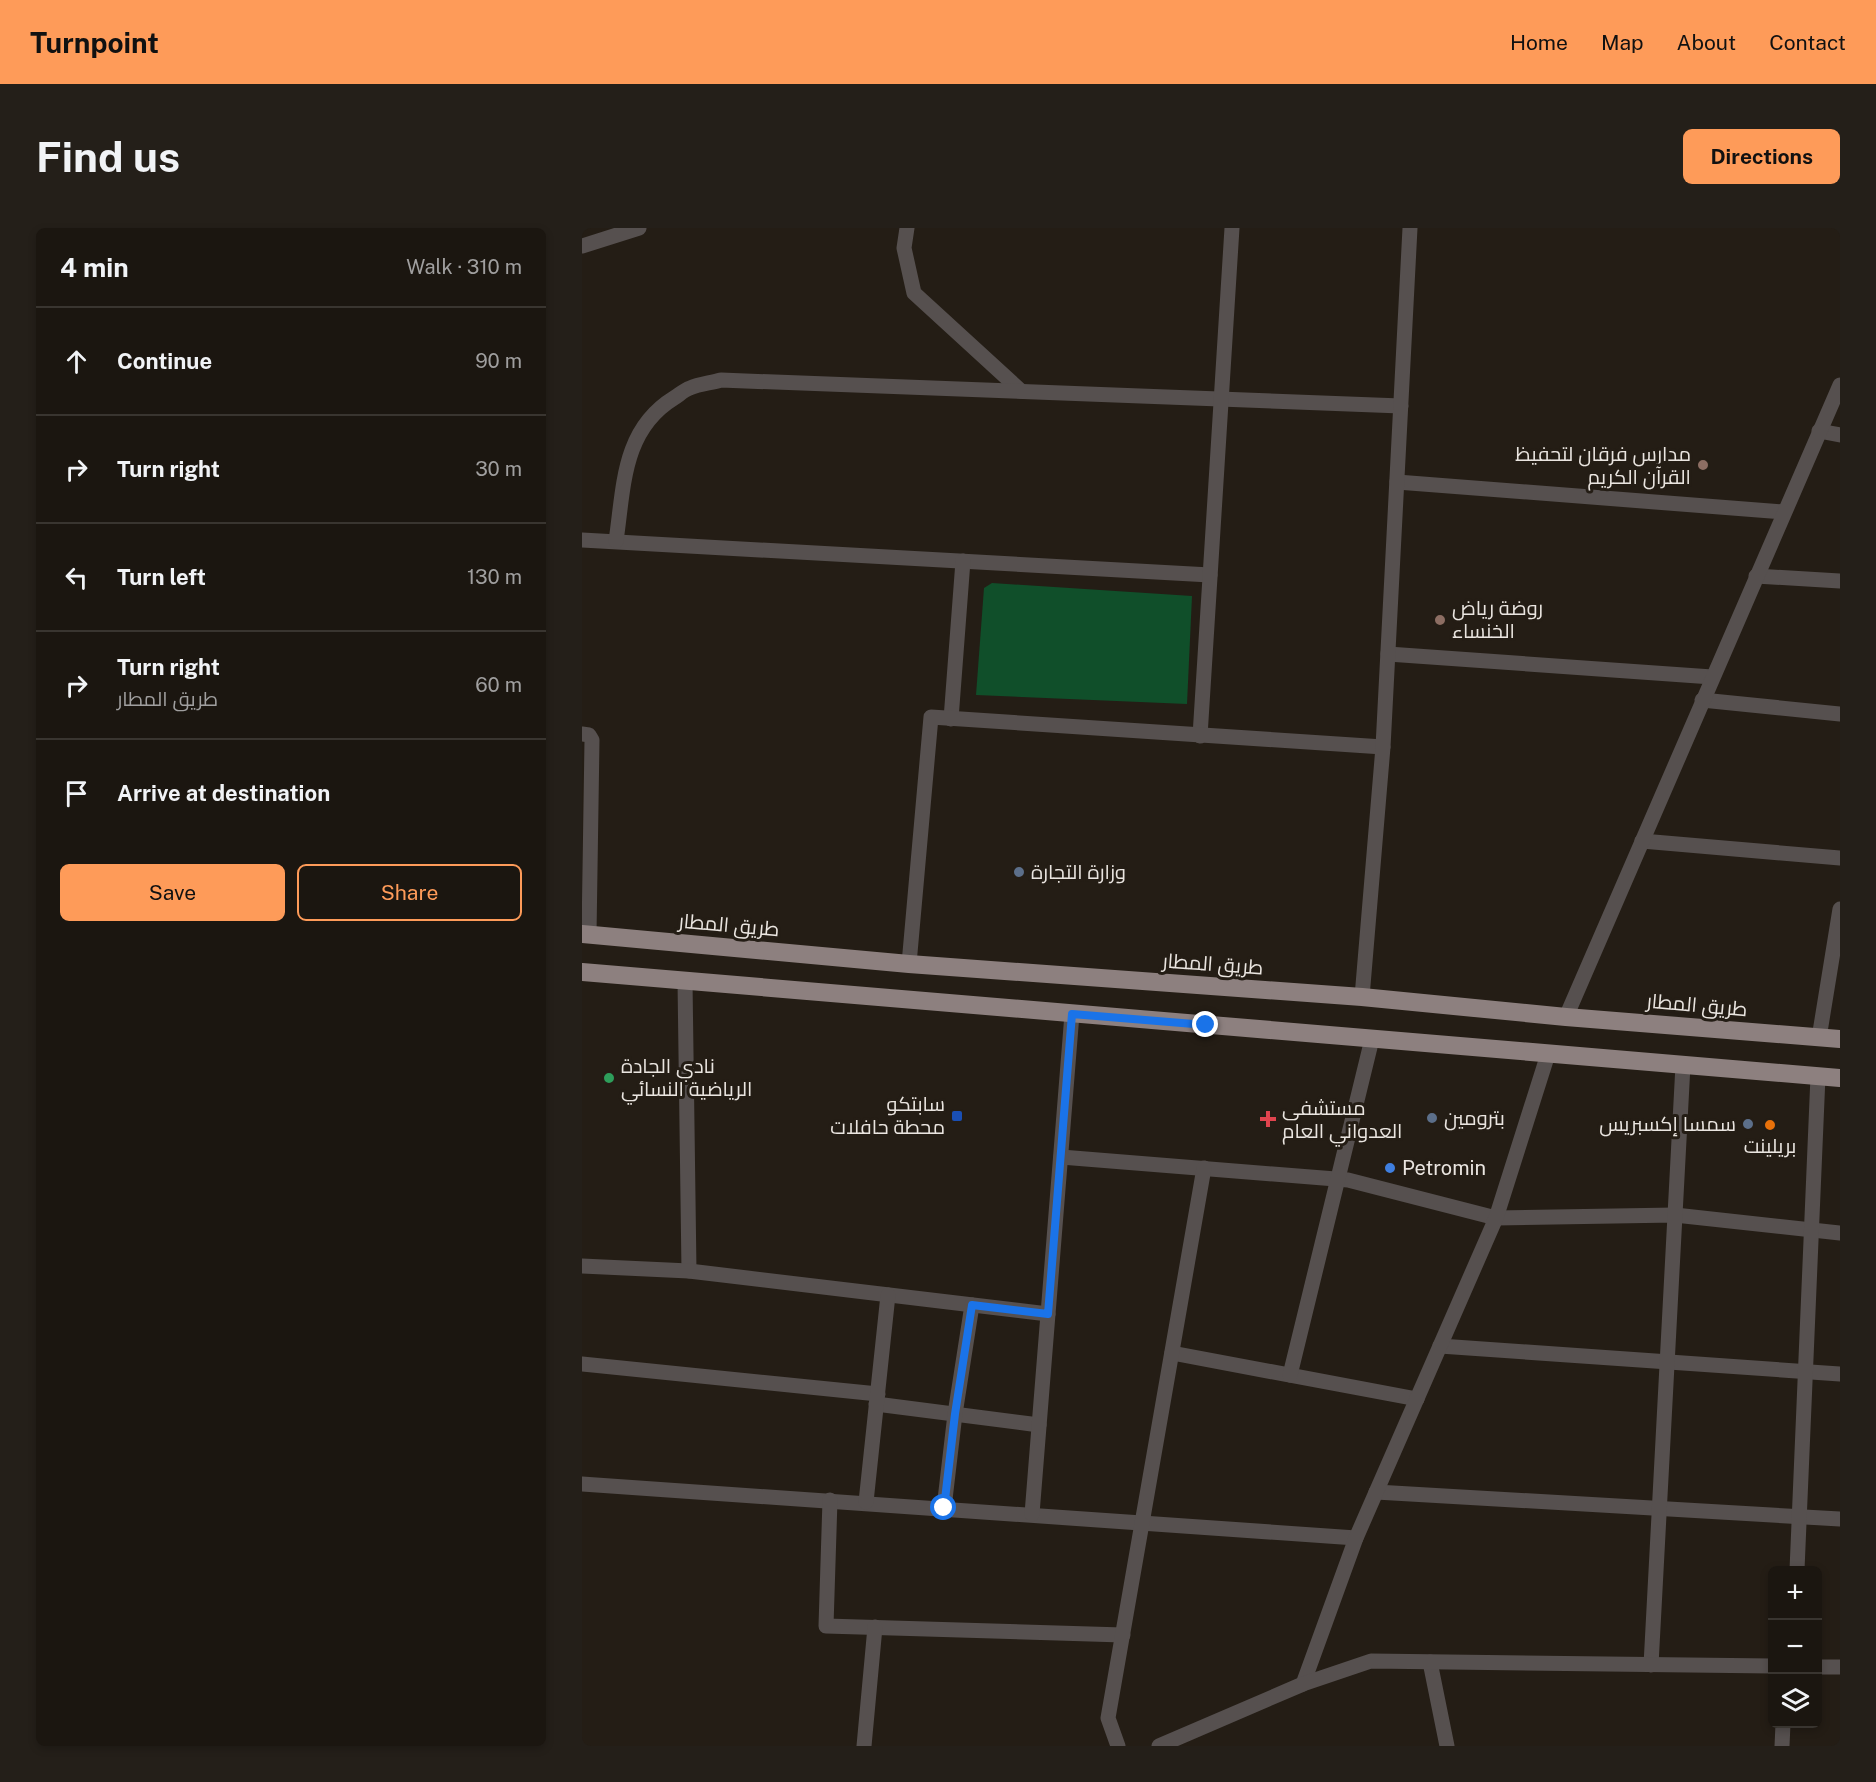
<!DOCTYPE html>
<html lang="en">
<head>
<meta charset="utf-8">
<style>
  :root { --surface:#1b1610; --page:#241f19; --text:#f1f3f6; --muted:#a09f9f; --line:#393530; --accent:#fe9b59 }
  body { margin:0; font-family:"Public Sans",Cairo,sans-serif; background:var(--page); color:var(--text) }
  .controls { position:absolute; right:18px; bottom:18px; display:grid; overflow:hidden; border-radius:9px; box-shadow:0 3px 9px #0003 }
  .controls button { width:54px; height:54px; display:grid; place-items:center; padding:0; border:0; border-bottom:2px solid var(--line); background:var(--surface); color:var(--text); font:30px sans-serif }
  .stop { position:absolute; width:18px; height:18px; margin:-14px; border:4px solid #1a73e8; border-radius:50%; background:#fff }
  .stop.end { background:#1a73e8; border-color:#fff; box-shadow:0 2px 6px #0008 }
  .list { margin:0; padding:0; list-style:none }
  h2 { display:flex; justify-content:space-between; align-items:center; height:78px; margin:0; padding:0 24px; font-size:26px }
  h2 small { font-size:20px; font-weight:400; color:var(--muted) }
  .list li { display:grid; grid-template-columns:39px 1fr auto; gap:18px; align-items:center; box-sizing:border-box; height:108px; padding:0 24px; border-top:2px solid var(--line) }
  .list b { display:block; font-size:22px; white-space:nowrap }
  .list p { margin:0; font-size:20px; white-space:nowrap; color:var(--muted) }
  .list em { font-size:20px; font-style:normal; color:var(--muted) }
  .actions { display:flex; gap:12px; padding:18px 24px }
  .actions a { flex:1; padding:14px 0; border:2px solid var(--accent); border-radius:9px; text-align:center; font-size:21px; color:var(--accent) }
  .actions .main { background:var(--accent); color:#111 }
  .icon { flex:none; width:33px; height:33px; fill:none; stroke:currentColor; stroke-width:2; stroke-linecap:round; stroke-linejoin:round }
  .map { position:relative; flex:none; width:1258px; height:1518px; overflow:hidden; border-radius:9px }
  header { display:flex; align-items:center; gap:36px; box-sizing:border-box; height:84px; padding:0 30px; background:var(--accent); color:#111 }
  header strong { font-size:28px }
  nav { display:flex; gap:33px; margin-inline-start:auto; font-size:21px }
  .intro { display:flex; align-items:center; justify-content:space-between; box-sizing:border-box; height:144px; padding:0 36px }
  h1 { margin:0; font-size:42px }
  .button { padding:15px 27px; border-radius:9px; background:var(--accent); color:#111; font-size:21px; font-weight:700 }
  main { display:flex; gap:36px; padding:0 36px }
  aside { flex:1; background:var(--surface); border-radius:9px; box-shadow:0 3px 9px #0003 }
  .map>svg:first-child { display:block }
  .green { fill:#104f2a }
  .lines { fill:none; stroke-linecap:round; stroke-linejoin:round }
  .minor { stroke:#56504f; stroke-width:15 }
  .major { stroke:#8d807f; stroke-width:18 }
  .route { stroke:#1a73e8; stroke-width:8 }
  .education-dot { fill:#8d6e63; stroke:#241d15; stroke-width:2 }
  .service-dot { fill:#5c6f8a; stroke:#241d15; stroke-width:2 }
  .leisure-dot { fill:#2e9e5b; stroke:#241d15; stroke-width:2 }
  .transit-dot { fill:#1a4fb4; stroke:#241d15; stroke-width:2 }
  .health-dot { fill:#e0444e; stroke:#241d15; stroke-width:2 }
  .food-dot { fill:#e8710a; stroke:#241d15; stroke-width:2 }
  .shop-dot { fill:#3f7fe0; stroke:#241d15; stroke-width:2 }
  .labels { text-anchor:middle; stroke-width:6; stroke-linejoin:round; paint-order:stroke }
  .poi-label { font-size:20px; fill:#eae5e0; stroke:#241d15; text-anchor:start }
  .street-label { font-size:20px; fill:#eae5e0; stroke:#241d15 }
</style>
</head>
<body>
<header>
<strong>Turnpoint</strong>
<nav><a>Home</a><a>Map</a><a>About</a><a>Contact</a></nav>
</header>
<div class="intro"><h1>Find us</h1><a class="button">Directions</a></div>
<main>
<aside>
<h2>4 min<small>Walk · 310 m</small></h2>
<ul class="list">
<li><svg class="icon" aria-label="ahead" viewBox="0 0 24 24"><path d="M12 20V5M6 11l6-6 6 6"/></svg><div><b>Continue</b></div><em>90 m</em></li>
<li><svg class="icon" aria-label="right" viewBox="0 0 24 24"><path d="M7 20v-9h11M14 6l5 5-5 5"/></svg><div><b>Turn right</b></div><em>30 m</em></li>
<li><svg class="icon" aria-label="left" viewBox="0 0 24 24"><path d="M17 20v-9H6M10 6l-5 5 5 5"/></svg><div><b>Turn left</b></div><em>130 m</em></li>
<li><svg class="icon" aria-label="right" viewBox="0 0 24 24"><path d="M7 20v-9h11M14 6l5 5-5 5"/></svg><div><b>Turn right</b><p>طريق المطار</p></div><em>60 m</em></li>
<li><svg class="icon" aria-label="arrive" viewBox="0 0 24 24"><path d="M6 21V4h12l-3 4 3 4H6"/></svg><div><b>Arrive at destination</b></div></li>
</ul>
<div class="actions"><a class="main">Save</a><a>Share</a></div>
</aside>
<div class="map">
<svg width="1258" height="1518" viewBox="0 0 1258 1518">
  <rect width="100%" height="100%" fill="#241d15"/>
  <polygon class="green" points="410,355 610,368 605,476 394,467 402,360"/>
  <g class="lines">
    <g class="minor">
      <polyline points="325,0 322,20 332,65 439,163"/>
      <polyline points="0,18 57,0"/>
      <polyline points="1237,203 1258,207"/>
      <polyline points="815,254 1202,284"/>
      <polyline points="0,312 628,347"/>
      <path d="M34 313C42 259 40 202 92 170 97 167 102 162 108 160 117 156 129 155 139 152L819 178"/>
      <polyline points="1174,348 1258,353"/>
      <polyline points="806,426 1130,449"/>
      <polyline points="1120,472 1258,486"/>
      <polyline points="369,491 381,333"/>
      <polyline points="0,506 7,507 10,512 7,707"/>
      <polyline points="618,508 650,0"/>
      <polyline points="1060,613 1258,630"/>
      <polyline points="327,736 349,489 801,519"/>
      <polyline points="103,753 107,1043"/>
      <polyline points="780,769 801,519 828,0"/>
      <polyline points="984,789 1258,157"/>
      <polyline points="1237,810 1258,681"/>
      <polyline points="479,929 766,952 914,990 1093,987 1258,1005"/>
      <polyline points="0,1038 107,1043 466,1086"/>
      <polyline points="858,1118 1258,1146"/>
      <polyline points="590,1125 835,1171"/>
      <polyline points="0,1136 296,1166"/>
      <polyline points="708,1147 790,811"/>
      <polyline points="294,1176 457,1197"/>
      <polyline points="0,1256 774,1310"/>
      <polyline points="794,1264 1258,1291"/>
      <polyline points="248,1272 244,1398 541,1407"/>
      <polyline points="284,1274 306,1067"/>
      <polyline points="362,1280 373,1186 390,1077"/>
      <polyline points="450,1286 490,786"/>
      <polyline points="1215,1342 1236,848"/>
      <polyline points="848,1434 865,1518"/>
      <polyline points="1069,1437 1101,837"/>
      <polyline points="1236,1439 1258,1439"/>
      <polyline points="721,1456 774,1310 914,990 966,826"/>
      <polyline points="282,1518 293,1399"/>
      <polyline points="536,1518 526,1490 622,940"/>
      <polyline points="577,1518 721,1456 789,1433 1190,1438"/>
      <polyline points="1200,1518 1201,1496"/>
    </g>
    <g class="major">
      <polyline points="0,706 327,736 780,769 984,789 1258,811"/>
      <polyline points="0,744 1258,850"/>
    </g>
  </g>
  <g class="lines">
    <polyline class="route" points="362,1280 373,1186 390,1077 466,1086 490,786 624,797"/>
  </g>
  <g class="education-dot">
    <circle cx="1121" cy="237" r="6"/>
    <circle cx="858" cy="392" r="6"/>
  </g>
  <g class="service-dot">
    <circle cx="437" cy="644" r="6"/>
    <circle cx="850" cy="890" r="6"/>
    <circle cx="1166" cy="896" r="6"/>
  </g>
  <circle class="leisure-dot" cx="27" cy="850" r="6"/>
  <rect class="transit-dot" x="369" y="882" width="12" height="12" rx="3"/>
  <path class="health-dot" d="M683 882h6v6h6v6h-6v6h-6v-6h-6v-6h6z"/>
  <circle class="food-dot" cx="1188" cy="897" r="6"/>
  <circle class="shop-dot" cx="808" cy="940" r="6"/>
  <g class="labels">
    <g class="poi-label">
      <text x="1109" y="233" text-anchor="end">مدارس فرقان لتحفيظ<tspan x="1109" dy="23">القرآن الكريم</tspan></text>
      <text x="870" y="387">روضة رياض<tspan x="870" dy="23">الخنساء</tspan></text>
      <text x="449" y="651">وزارة التجارة</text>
      <text x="39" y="845">نادي الجادة<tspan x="39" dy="23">الرياضية النسائي</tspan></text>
      <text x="363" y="883" text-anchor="end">سابتكو<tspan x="363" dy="23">محطة حافلات</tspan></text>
      <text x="700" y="887">مستشفى<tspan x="700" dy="23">العدواني العام</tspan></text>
      <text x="862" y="897">بترومين</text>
      <text x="1154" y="903" text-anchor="end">سمسا إكسبريس</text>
      <text x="1188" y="925" text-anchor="middle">بريلينت</text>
      <text x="820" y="947">Petromin</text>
    </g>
    <g class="street-label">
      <text transform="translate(147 697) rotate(5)" y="7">طريق المطار</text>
      <text transform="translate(631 736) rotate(4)" y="7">طريق المطار</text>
      <text transform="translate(1115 777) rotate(5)" y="7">طريق المطار</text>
    </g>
  </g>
</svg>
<div class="controls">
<button>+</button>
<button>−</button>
<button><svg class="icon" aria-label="layers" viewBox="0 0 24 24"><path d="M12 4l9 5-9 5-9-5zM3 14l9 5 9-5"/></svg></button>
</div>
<div class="stop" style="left:362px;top:1280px"></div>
<div class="stop end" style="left:624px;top:797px"></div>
</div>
</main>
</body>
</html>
